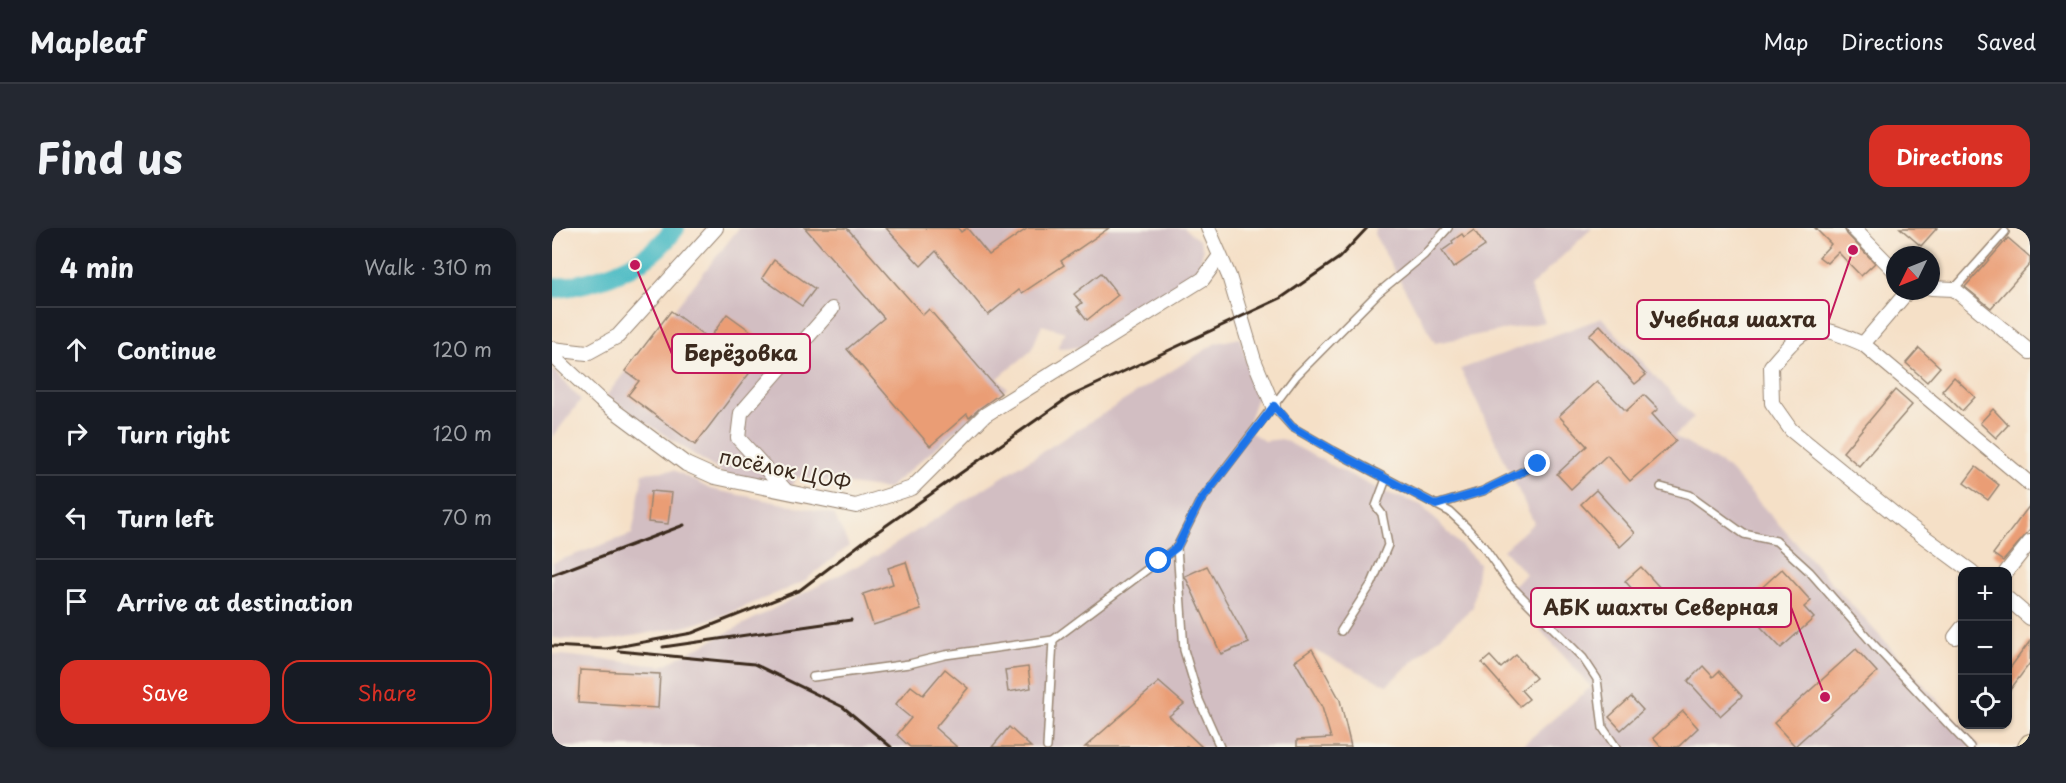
<!DOCTYPE html>
<html lang="en">
<head>
<meta charset="utf-8">
<style>
  :root { --surface:#171b24; --page:#242831; --text:#f1f3f6; --muted:#9ea1a6; --line:#363941; --accent:#d93025 }
  body { margin:0; font-family:"Playpen Sans",sans-serif; background:var(--page); color:var(--text) }
  .controls { position:absolute; right:18px; bottom:18px; display:grid; overflow:hidden; border-radius:12px; box-shadow:0 2px 4px #0004 }
  .controls button { width:54px; height:54px; display:grid; place-items:center; padding:0; border:0; border-bottom:2px solid var(--line); background:var(--surface); color:var(--text); font:30px sans-serif }
  .compass { position:absolute; left:1334px; top:18px; width:54px; height:54px; border-radius:50%; background:var(--surface); box-shadow:0 2px 4px #0004; rotate:227deg }
  .stop { position:absolute; width:18px; height:18px; margin:-14px; border:4px solid #1a73e8; border-radius:50%; background:#fff }
  .stop.end { background:#1a73e8; border-color:#fff; box-shadow:0 2px 6px #0008 }
  .list { margin:0; padding:0; list-style:none }
  h2 { display:flex; justify-content:space-between; align-items:center; height:78px; margin:0; padding:0 24px; font-size:26px }
  h2 small { font-size:20px; font-weight:400; color:var(--muted) }
  .list li { display:grid; grid-template-columns:39px 1fr auto; gap:18px; align-items:center; box-sizing:border-box; height:84px; padding:0 24px; border-top:2px solid var(--line) }
  .list b { display:block; font-size:22px; white-space:nowrap }
  .list em { font-size:20px; font-style:normal; color:var(--muted) }
  .actions { display:flex; gap:12px; padding:18px 24px }
  .actions a { flex:1; padding:14px 0; border:2px solid var(--accent); border-radius:18px; text-align:center; font-size:21px; color:var(--accent) }
  .actions .main { background:var(--accent); color:#fff }
  .icon { flex:none; width:33px; height:33px; fill:none; stroke:currentColor; stroke-width:2; stroke-linecap:round; stroke-linejoin:round }
  .map { position:relative; flex:none; width:1478px; height:519px; overflow:hidden; border-radius:18px }
  header { display:flex; align-items:center; gap:36px; box-sizing:border-box; height:84px; padding:0 30px; background:var(--surface); border-bottom:2px solid var(--line) }
  header strong { font-size:28px }
  nav { display:flex; gap:33px; margin-inline-start:auto; font-size:21px }
  .intro { display:flex; align-items:center; justify-content:space-between; box-sizing:border-box; height:144px; padding:0 36px }
  h1 { margin:0; font-size:42px }
  .button { padding:15px 27px; border-radius:18px; background:var(--accent); color:#fff; font-size:21px; font-weight:700 }
  main { display:flex; gap:36px; padding:0 36px }
  aside { flex:1; background:var(--surface); border-radius:18px; box-shadow:0 2px 4px #0004 }
  .map>svg:first-child { display:block }
  .industrial { fill:#d2bec2 }
  .lines { fill:none; stroke-linecap:round; stroke-linejoin:round }
  .river { stroke:#4ebcc5; stroke-width:20 }
  .building { fill:#ea9d75 }
  .lane-casing { stroke:#988572; stroke-width:10 }
  .street-casing { stroke:#988572; stroke-width:16 }
  .secondary-casing { stroke:#988572; stroke-width:22 }
  .lane { stroke:#fff; stroke-width:7 }
  .street { stroke:#fff; stroke-width:14 }
  .secondary { stroke:#f7e8c3; stroke-width:20 }
  .rail { stroke:#3b2a1e; stroke-width:3 }
  .route { stroke:#1a73e8; stroke-width:8 }
  .labels { text-anchor:middle; stroke-width:4.5; stroke-linejoin:round; paint-order:stroke }
  .street-label { font-size:20px; fill:#3b2a1e; stroke:#f7f3e8 }
  .leader { fill:none; stroke:#c2185b; stroke-width:2 }
  .callout-dot { fill:#c2185b; stroke:#f7f3e8; stroke-width:2 }
  .callout { fill:#f7f3e8; stroke:#c2185b; stroke-width:2 }
  .callout-label { font-size:21px; text-anchor:middle; font-weight:bold; fill:#3b2a1e }
</style>
</head>
<body>
<header>
<strong>Mapleaf</strong>
<nav><a>Map</a><a>Directions</a><a>Saved</a></nav>
</header>
<div class="intro"><h1>Find us</h1><a class="button">Directions</a></div>
<main>
<aside>
<h2>4 min<small>Walk · 310 m</small></h2>
<ul class="list">
<li><svg class="icon" aria-label="ahead" viewBox="0 0 24 24"><path d="M12 20V5M6 11l6-6 6 6"/></svg><div><b>Continue</b></div><em>120 m</em></li>
<li><svg class="icon" aria-label="right" viewBox="0 0 24 24"><path d="M7 20v-9h11M14 6l5 5-5 5"/></svg><div><b>Turn right</b></div><em>120 m</em></li>
<li><svg class="icon" aria-label="left" viewBox="0 0 24 24"><path d="M17 20v-9H6M10 6l-5 5 5 5"/></svg><div><b>Turn left</b></div><em>70 m</em></li>
<li><svg class="icon" aria-label="arrive" viewBox="0 0 24 24"><path d="M6 21V4h12l-3 4 3 4H6"/></svg><div><b>Arrive at destination</b></div></li>
</ul>
<div class="actions"><a class="main">Save</a><a>Share</a></div>
</aside>
<div class="map">
<svg width="1478" height="519" viewBox="0 0 1478 519">
  <rect width="100%" height="100%" fill="#f7f3e8"/>
  <filter id="ink" filterUnits="userSpaceOnUse"><feTurbulence type="fractalNoise" baseFrequency=".0167" numOctaves="2"/><feDisplacementMap in="SourceGraphic" scale="12" xChannelSelector="R" yChannelSelector="G"/><feConvolveMatrix kernelMatrix="1 2 1 2 8 2 1 2 1" color-interpolation-filters="sRGB"/></filter>
  <filter id="wash" filterUnits="userSpaceOnUse"><feTurbulence type="fractalNoise" baseFrequency=".008" numOctaves="4" result="noise"/><feDisplacementMap in="SourceGraphic" scale="24" xChannelSelector="R" yChannelSelector="G"/><feGaussianBlur stdDeviation="1.35" result="paint"/><feColorMatrix in="noise" values="0 0 0 0 0 0 0 0 0 0 0 0 0 0 0 0 0 1.4 0 .05"/><feComposite in="paint" operator="in"/></filter>
  <g filter="url(#wash)">
    <rect width="100%" height="100%" fill="#f5e0c7"/>
    <g class="industrial">
      <polygon points="187,0 632,0 648,13 651,22 647,39 597,76 587,79 534,119 505,120 513,104 490,97 479,123 446,150 455,160 335,261 244,249 240,259 173,247 54,168"/>
      <polygon points="825,0 1040,0 978,59 993,94 883,115 822,6"/>
      <polygon points="1050,90 1142,190 1122,208 1176,240 1428,519 968,519 1039,459 954,363 974,346 951,322 982,295 909,141"/>
      <polygon points="688,110 705,169 694,201 712,213 730,211 827,262 869,277 927,336 921,379 835,457 761,422 788,472 800,519 0,519 0,426 110,438 326,327 664,115"/>
      <polygon points="0,141 29,172 0,210"/>
      <polygon points="122,242 158,261 282,286 297,318 251,354 178,385 136,398 58,412 25,412 0,410 0,335 80,306 91,245"/>
    </g>
    <g class="lines">
      <path class="river" d="M0 61C46 55 96 39 123 0"/>
    </g>
    <g id="blocks">
      <g class="building">
        <polygon points="253,0 295,0 371,87 377,81 449,165 428,180 417,190 415,186 378,218 295,121 332,90"/>
        <polygon points="334,0 406,0 409,4 415,0 437,27 476,0 557,0 509,33 512,37 470,65 467,62 436,87 384,23 369,38"/>
        <polygon points="1263,0 1292,0 1295,6 1323,35 1309,48 1286,24 1275,35 1267,29 1279,16"/>
        <polygon points="1348,0 1385,0 1369,18"/>
        <polygon points="922,2 933,18 901,40 890,23 901,15 900,13 910,6 912,9"/>
        <polygon points="1456,10 1478,29 1478,36 1439,80 1413,59"/>
        <polygon points="222,32 263,61 250,78 210,50"/>
        <polygon points="549,45 566,67 535,92 525,79 530,75 522,66"/>
        <polygon points="119,83 157,111 175,86 215,115 197,141 199,143 143,217 76,167 87,153 73,143"/>
        <polygon points="1048,97 1094,147 1083,156 1037,107"/>
        <polygon points="1367,120 1388,139 1375,154 1354,135"/>
        <polygon points="1402,149 1423,169 1410,183 1390,163"/>
        <polygon points="1045,153 1074,183 1092,167 1106,181 1100,186 1124,213 1078,253 1055,227 1019,261 1005,246 1035,218 1007,188"/>
        <polygon points="1343,162 1360,177 1307,238 1291,224"/>
        <polygon points="1441,181 1456,197 1444,210 1428,195"/>
        <polygon points="1424,239 1447,257 1436,272 1412,255"/>
        <polygon points="1044,262 1083,305 1068,319 1029,276"/>
        <polygon points="99,263 120,265 116,296 96,294"/>
        <polygon points="1478,277 1478,302 1451,333 1441,326"/>
        <polygon points="354,334 369,382 321,397 311,366 341,356 336,340"/>
        <polygon points="655,338 697,415 669,426 633,348"/>
        <polygon points="1089,339 1129,383 1113,398 1073,353"/>
        <polygon points="1230,341 1259,373 1252,379 1262,390 1229,420 1209,399 1223,386 1204,365"/>
        <polygon points="1478,413 1478,435 1455,466 1455,444"/>
        <polygon points="760,421 788,472 799,519 745,519 745,512 779,510 770,479 743,433"/>
        <polygon points="1304,421 1325,444 1243,518 1222,495"/>
        <polygon points="964,427 984,450 969,462 977,471 968,478 930,435 938,428 949,440"/>
        <polygon points="1151,438 1161,449 1167,443 1190,468 1168,488 1136,453"/>
        <polygon points="476,439 479,460 456,464 453,442"/>
        <polygon points="393,441 416,460 383,500 405,519 358,519 345,507 359,490 343,477 359,458 371,467"/>
        <polygon points="28,442 108,446 106,480 26,475"/>
        <polygon points="607,454 632,476 617,488 650,519 533,519"/>
        <polygon points="1079,469 1091,482 1069,502 1057,489"/>
        <polygon points="1131,483 1146,500 1126,519 1109,519 1101,510"/>
        <polygon points="457,499 479,519 440,519"/>
      </g>
    </g>
  </g>
  <g filter="url(#ink)">
    <use href="#blocks" fill-opacity="0" stroke="#988572" stroke-width="1.5"/>
    <g class="lines">
      <defs>
        <g id="lane">
          <polyline points="1402,61 1453,4"/>
          <polyline points="721,178 740,199 780,222 898,284 915,300 931,318 959,358 1031,430 1045,451 1051,500 1064,519"/>
          <polyline points="1109,259 1138,267 1192,306 1224,313 1258,344 1322,417 1418,519"/>
          <polyline points="884,277 931,263 986,236"/>
          <polyline points="625,319 632,422 647,472 668,519"/>
          <polyline points="789,403 820,355 836,317 830,286 824,278 834,251"/>
          <polyline points="261,449 357,436 393,427 501,412 625,319 647,275 744,148 826,65 872,27 896,0"/>
          <polyline points="495,519 501,412"/>
        </g>
        <g id="street">
          <polyline points="656,0 677,48 702,132 721,178"/>
          <polyline points="1301,0 1343,43"/>
          <polyline points="1379,60 1402,61 1478,124"/>
          <polyline points="1311,116 1356,63"/>
          <polyline points="0,121 35,125 66,108 164,0"/>
          <polyline points="0,127 48,172 134,236 163,249 304,278 360,260 433,187 651,51 667,29"/>
          <polyline points="234,263 186,210 189,185 280,81"/>
          <path d="M1420 344 1352 294 1239 202 1220 175 1219 138C1256 95 1258 93 1311 116L1478 256"/>
          <polyline points="1454,344 1478,314"/>
          <polyline points="1456,371 1478,390"/>
          <polyline points="1403,409 1410,400"/>
        </g>
        <polyline id="secondary" points="1476,519 1478,516"/>
      </defs>
      <use href="#lane" class="lane-casing"/>
      <use href="#street" class="street-casing"/>
      <use href="#secondary" class="secondary-casing"/>
      <use href="#lane" class="lane"/>
      <use href="#street" class="street"/>
      <use href="#secondary" class="secondary"/>
      <g class="rail">
        <polyline points="0,347 132,297"/>
        <polyline points="0,418 54,421 140,405 248,362 315,311 517,169 729,70 787,30 815,0"/>
        <polyline points="111,419 299,392"/>
        <polyline points="67,423 202,436 291,479 339,519"/>
      </g>
    </g>
  </g>
  <g class="lines" filter="url(#ink)">
    <polyline class="route" points="607,333 625,319 647,275 722,178 740,199 780,222 884,277 931,263 986,236"/>
  </g>
  <g class="labels">
    <g class="street-label">
      <text transform="translate(233 242) rotate(12)" y="7">посёлок ЦОФ</text>
    </g>
  </g>
  <path class="leader" d="M1301 22L1277 92M83 37L120 126M1273 469L1239 379"/>
  <g class="callout-dot">
    <circle cx="1301" cy="22" r="6"/>
    <circle cx="83" cy="37" r="6"/>
    <circle cx="1273" cy="469" r="6"/>
  </g>
  <g class="callout">
    <rect x="1085" y="72" width="192" height="39" rx="6"/>
    <rect x="120" y="106" width="138" height="39" rx="6"/>
    <rect x="979" y="360" width="260" height="39" rx="6"/>
  </g>
  <g class="callout-label">
    <text x="1181" y="99">Учебная шахта</text>
    <text x="189" y="133">Берёзовка</text>
    <text x="1109" y="387">АБК шахты Северная</text>
  </g>
</svg>
<div class="controls">
<button>+</button>
<button>−</button>
<button><svg class="icon" aria-label="locate" viewBox="0 0 24 24"><circle cx="12" cy="12" r="6"/><path d="M12 2v4M12 18v4M2 12h4M18 12h4"/></svg></button>
</div>
<svg class="compass" viewBox="-18 -18 36 36"><path d="M0-13l5 13h-10z" fill="#e53935"/><path d="M0 13l5-13h-10z" fill="#9ea1a6"/></svg>
<div class="stop" style="left:607px;top:333px"></div>
<div class="stop end" style="left:986px;top:236px"></div>
</div>
</main>
</body>
</html>
